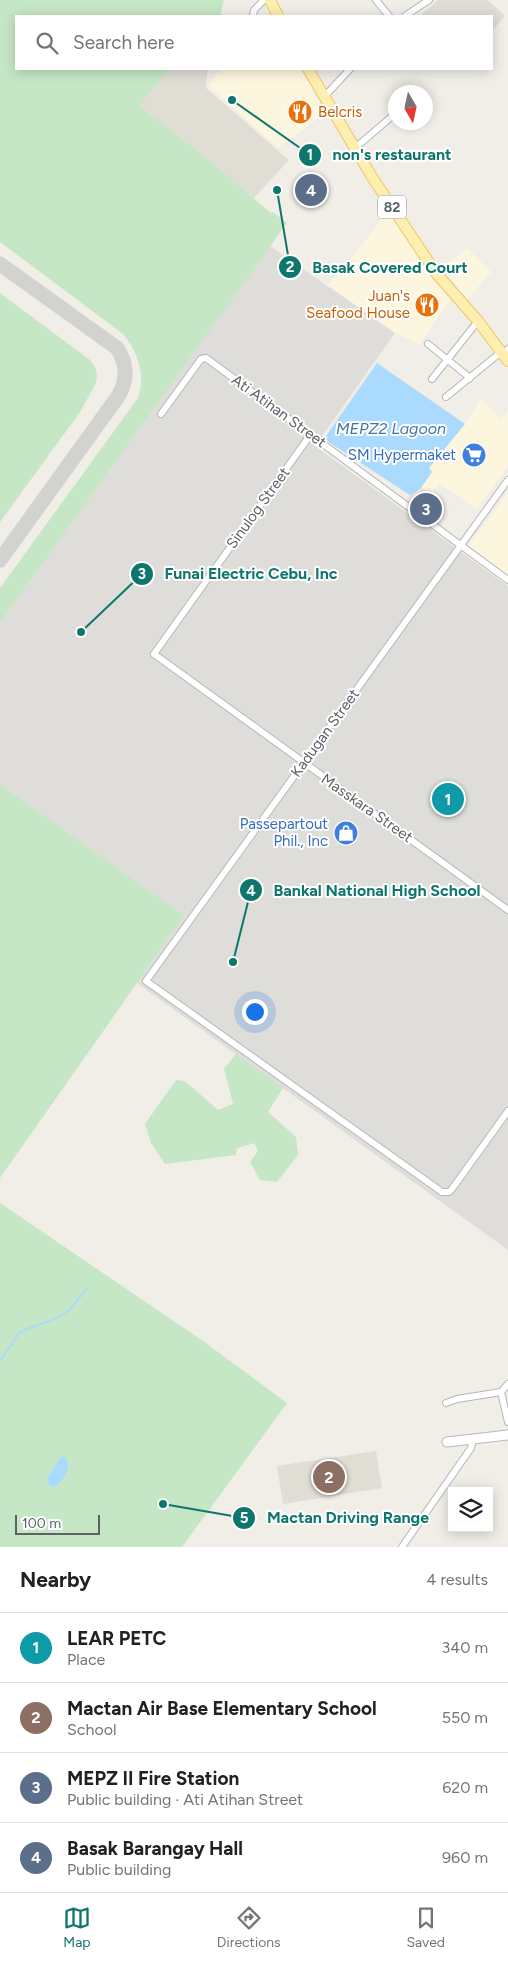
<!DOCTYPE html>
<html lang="en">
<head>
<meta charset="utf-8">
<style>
  :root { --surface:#fff; --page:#f6f6f6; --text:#202124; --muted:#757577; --line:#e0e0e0; --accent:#0f766e }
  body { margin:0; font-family:Figtree,sans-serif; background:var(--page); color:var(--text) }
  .controls { position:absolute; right:15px; bottom:15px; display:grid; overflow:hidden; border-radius:0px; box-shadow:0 2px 12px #0003 }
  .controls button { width:45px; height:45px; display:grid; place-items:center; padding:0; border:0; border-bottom:1px solid var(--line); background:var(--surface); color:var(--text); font:25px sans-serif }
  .compass { position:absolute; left:388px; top:85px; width:45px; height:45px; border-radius:50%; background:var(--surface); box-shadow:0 2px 12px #0003; rotate:171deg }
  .scale { position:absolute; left:15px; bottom:12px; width:85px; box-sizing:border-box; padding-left:5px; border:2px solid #5e6267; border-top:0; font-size:14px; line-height:18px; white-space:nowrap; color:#5e6267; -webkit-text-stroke:4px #fff; paint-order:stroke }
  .you { position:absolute; left:254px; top:1011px; width:18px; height:18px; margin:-12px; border:4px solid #fff; border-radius:50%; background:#1a73e8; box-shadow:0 0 0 8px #1a73e833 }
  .badge { display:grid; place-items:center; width:32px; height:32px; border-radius:50%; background:var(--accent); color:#fff; font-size:16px; font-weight:700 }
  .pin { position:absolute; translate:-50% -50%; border:2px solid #fff; box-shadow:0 1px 5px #0006 }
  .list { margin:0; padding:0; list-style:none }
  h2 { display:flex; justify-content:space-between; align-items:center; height:65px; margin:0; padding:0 20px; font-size:21px }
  h2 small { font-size:16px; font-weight:400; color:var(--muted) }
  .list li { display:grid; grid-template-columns:32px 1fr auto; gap:15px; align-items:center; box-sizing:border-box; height:70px; padding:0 20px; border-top:1px solid var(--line) }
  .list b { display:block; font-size:19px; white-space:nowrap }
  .list p { margin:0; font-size:16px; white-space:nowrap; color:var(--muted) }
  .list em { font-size:16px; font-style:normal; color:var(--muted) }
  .icon { flex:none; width:28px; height:28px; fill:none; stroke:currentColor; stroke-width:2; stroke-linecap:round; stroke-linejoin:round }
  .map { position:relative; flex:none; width:508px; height:1547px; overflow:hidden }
  .search { position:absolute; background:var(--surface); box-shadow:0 2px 12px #0003; left:15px; right:15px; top:15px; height:55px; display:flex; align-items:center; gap:12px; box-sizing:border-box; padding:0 18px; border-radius:0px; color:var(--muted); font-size:19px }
  .sheet { height:345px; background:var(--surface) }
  nav { display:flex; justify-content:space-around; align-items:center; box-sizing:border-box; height:70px; border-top:1px solid var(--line); background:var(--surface); font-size:14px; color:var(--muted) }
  nav a { display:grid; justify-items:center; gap:2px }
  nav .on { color:var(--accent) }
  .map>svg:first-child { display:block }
  .commercial { fill:#fdf6df }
  .industrial { fill:#dfddd9 }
  .education { fill:#e0ddd5 }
  .green { fill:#c5e7c5 }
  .water { fill:#aadafd }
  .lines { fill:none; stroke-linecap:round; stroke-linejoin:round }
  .stream { stroke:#aadafd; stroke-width:2 }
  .taxiway { stroke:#d2d2cf; stroke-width:15 }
  .street-casing { stroke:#b4b7bb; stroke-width:8 }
  .secondary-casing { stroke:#b5b9be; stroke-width:11 }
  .primary-casing { stroke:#efc562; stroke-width:12 }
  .street { stroke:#fff; stroke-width:6 }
  .secondary { stroke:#fff; stroke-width:9 }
  .primary { stroke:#fdefaf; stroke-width:10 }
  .labels { text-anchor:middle; stroke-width:4; stroke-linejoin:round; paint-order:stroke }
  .shield { fill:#fff; stroke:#8e9195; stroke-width:1 }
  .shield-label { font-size:14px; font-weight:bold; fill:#5e6267 }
  .food-label { font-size:15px; fill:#c56008; stroke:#fff; text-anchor:start }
  .street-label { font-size:15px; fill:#5e6267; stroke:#fff }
  .shop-label { font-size:15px; fill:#366cbe; stroke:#fff; text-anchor:end }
  .water-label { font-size:16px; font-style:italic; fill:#4275a7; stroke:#fff }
  .leader { fill:none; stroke:#0f766e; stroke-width:2 }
  .callout-dot { fill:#0f766e; stroke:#fff; stroke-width:2 }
  .mark-label { font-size:15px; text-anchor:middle; font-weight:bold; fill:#fff }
  .callout-label { font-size:16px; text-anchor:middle; font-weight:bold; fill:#0f766e; stroke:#fff; stroke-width:4; stroke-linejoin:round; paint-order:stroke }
</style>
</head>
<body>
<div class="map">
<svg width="508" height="1547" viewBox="0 0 508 1547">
  <rect width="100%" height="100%" fill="#f0eee7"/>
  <g class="commercial">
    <polygon points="220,69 304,69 314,87 310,89 326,112 278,148 209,86"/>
    <polygon points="389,214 450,300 420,344 395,333 328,285 341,269 343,270 381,220"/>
    <polygon points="467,248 491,272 467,300 444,269 445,265"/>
    <polygon points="481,399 501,419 508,411 508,466 477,509 439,483 431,495 421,488 431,472 429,468 465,424"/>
    <polygon points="508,493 508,586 463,553"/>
  </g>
  <polygon class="industrial" points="270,246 395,333 315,446 508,586 508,1250 137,983 183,916 0,784 0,623"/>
  <g class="education">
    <polygon points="438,0 488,0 505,16 492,31 492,16 420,16"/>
    <polygon points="169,69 208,69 206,88 289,160 254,198 138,106"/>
    <polygon points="376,1451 382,1488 283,1504 277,1466"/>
  </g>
  <g class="green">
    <path d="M0 0H224L220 16H16V69H169L139 106 206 158 271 213 273 212 287 223 0 623V588L138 398C146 375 138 352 123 334L0 242Z"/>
    <polygon points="0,293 90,360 96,369 97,376 96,383 80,412 0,522"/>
    <polygon points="0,784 184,916 0,1178"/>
    <polygon points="236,1054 283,1088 268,1112 296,1137 298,1155 277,1182 260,1180 250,1162 258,1151 254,1143 237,1148 236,1155 165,1164 151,1143 145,1124 176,1080 185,1081 218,1110 233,1104 224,1069"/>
    <polygon points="0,1203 203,1341 287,1403 182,1547 0,1547"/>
  </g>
  <g class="water">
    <polygon points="377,363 465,424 429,468 432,472 421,488 410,495 324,439"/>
    <path d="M64 1456C74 1465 63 1484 52 1487L48 1483 47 1478 60 1458Z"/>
  </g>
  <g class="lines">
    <polyline class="stream" points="0,1361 19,1333 24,1330 53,1320 68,1311 87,1289"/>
    <path class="taxiway" d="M0 264 117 348C127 364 128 378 119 395L0 560"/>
    <defs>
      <g id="street">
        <polyline points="376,0 389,16"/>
        <polyline points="253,16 254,10 264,0"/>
        <polyline points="405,16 429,0"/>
        <polyline points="324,97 350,69"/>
        <polyline points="355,148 396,113"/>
        <polyline points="428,344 470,378"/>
        <polyline points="507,350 508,349"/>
        <polyline points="432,379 478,321"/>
        <polyline points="446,397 501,352"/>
        <polyline points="161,414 201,359 206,358 508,580"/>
        <polyline points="311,434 154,654 508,910"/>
        <polyline points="508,480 146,981 442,1192 449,1192 452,1189 508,1111"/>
        <polyline points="508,1384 501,1392 508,1422"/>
        <polyline points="446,1403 457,1399 501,1392"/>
        <polyline points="402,1547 471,1448 473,1439"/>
      </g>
      <polyline id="secondary" points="447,1442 508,1435"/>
      <g id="primary">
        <polyline points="270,0 278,16"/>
        <polyline points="308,69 372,177 436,273 478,321 508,361"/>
      </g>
    </defs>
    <use href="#street" class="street-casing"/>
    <use href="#secondary" class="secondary-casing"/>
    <use href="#primary" class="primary-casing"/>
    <use href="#street" class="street"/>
    <use href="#secondary" class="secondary"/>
    <use href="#primary" class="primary"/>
  </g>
  <defs>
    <symbol id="restaurant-disc" viewBox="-11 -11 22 22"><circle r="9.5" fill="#e8710a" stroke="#fff"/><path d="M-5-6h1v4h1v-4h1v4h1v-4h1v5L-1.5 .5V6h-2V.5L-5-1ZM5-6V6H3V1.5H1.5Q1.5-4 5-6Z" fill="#fff"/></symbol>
    <symbol id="supermarket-disc" viewBox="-11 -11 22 22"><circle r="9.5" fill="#3f7fe0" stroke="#fff"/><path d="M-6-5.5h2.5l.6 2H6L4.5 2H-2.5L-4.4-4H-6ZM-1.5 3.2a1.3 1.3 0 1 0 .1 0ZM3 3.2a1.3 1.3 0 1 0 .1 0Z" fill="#fff"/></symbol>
    <symbol id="shop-disc" viewBox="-11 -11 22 22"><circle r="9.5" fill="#3f7fe0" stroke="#fff"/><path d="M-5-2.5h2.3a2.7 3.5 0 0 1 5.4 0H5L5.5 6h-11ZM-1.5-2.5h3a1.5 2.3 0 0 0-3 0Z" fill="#fff"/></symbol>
  </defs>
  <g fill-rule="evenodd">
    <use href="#restaurant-disc" x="286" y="98" width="28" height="28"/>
    <use href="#restaurant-disc" x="413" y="291" width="28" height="28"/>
    <use href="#supermarket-disc" x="460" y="441" width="28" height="28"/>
    <use href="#shop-disc" x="332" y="819" width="28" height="28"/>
  </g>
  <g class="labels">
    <rect class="shield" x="378" y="195.5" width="28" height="23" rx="4"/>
    <g class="shield-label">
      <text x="392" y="212">82</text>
    </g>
    <g class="food-label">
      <text x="318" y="117">Belcris</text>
      <text x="410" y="301" text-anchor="end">Juan's<tspan x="410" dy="17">Seafood House</tspan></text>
    </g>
    <g class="street-label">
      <text transform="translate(279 411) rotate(36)" y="5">Ati Atihan Street</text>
      <text transform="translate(258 508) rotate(-54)" y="5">Sinulog Street</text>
      <text transform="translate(325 733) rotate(-54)" y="5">Kadugan Street</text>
      <text transform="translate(367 808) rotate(35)" y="5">Masskara Street</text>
    </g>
    <g class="shop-label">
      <text x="456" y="460">SM Hypermaket</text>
      <text x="328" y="829">Passepartout<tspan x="328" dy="17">Phil., Inc</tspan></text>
    </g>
    <g class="water-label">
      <text x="391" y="434">MEPZ2 Lagoon</text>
    </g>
  </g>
  <path class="leader" d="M232 100L310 155M277 190L290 267M81 632L142 574M233 962L251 890M163 1504L244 1518"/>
  <g class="callout-dot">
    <circle cx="232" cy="100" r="5"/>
    <circle cx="277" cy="190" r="5"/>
    <circle cx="81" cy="632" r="5"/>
    <circle cx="233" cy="962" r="5"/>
    <circle cx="163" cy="1504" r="5"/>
    <circle cx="310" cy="155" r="12"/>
    <circle cx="290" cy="267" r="12"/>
    <circle cx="142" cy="574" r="12"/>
    <circle cx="251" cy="890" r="12"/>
    <circle cx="244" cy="1518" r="12"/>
  </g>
  <g class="mark-label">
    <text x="310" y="160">1</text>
    <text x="290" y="272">2</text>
    <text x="142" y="579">3</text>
    <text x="251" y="896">4</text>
    <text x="244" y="1523">5</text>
  </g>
  <g class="callout-label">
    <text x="392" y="160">non's restaurant</text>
    <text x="390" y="273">Basak Covered Court</text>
    <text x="251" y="579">Funai Electric Cebu, Inc</text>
    <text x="377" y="896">Bankal National High School</text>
    <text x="348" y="1523">Mactan Driving Range</text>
  </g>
</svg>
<div class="controls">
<button><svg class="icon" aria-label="layers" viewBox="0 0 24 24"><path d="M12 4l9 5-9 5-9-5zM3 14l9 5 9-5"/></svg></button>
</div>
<svg class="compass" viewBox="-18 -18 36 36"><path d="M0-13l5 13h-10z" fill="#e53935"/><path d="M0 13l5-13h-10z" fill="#757577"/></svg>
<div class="scale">100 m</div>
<div class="you"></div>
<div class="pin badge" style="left:448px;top:799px;background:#0f9aa8">1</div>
<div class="pin badge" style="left:329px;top:1477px;background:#8d6e63">2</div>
<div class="pin badge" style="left:426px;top:509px;background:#5c6f8a">3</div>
<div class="pin badge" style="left:311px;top:190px;background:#5c6f8a">4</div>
<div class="search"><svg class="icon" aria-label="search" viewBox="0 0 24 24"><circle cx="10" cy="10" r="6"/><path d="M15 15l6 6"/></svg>Search here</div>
</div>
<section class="sheet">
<h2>Nearby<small>4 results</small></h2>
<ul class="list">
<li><span class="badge" style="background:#0f9aa8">1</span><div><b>LEAR PETC</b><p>Place</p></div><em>340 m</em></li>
<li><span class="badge" style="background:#8d6e63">2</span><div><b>Mactan Air Base Elementary School</b><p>School</p></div><em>550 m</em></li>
<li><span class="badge" style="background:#5c6f8a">3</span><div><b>MEPZ II Fire Station</b><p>Public building · Ati Atihan Street</p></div><em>620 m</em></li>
<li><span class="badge" style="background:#5c6f8a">4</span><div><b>Basak Barangay Hall</b><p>Public building</p></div><em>960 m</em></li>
</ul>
</section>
<nav>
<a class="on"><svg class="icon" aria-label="map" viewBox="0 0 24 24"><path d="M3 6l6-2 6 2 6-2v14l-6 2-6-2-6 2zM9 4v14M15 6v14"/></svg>Map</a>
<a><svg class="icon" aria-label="directions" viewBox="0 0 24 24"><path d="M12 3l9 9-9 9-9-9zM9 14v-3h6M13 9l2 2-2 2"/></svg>Directions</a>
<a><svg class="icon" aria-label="saved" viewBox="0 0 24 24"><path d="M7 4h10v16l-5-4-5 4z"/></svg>Saved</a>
</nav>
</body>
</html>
